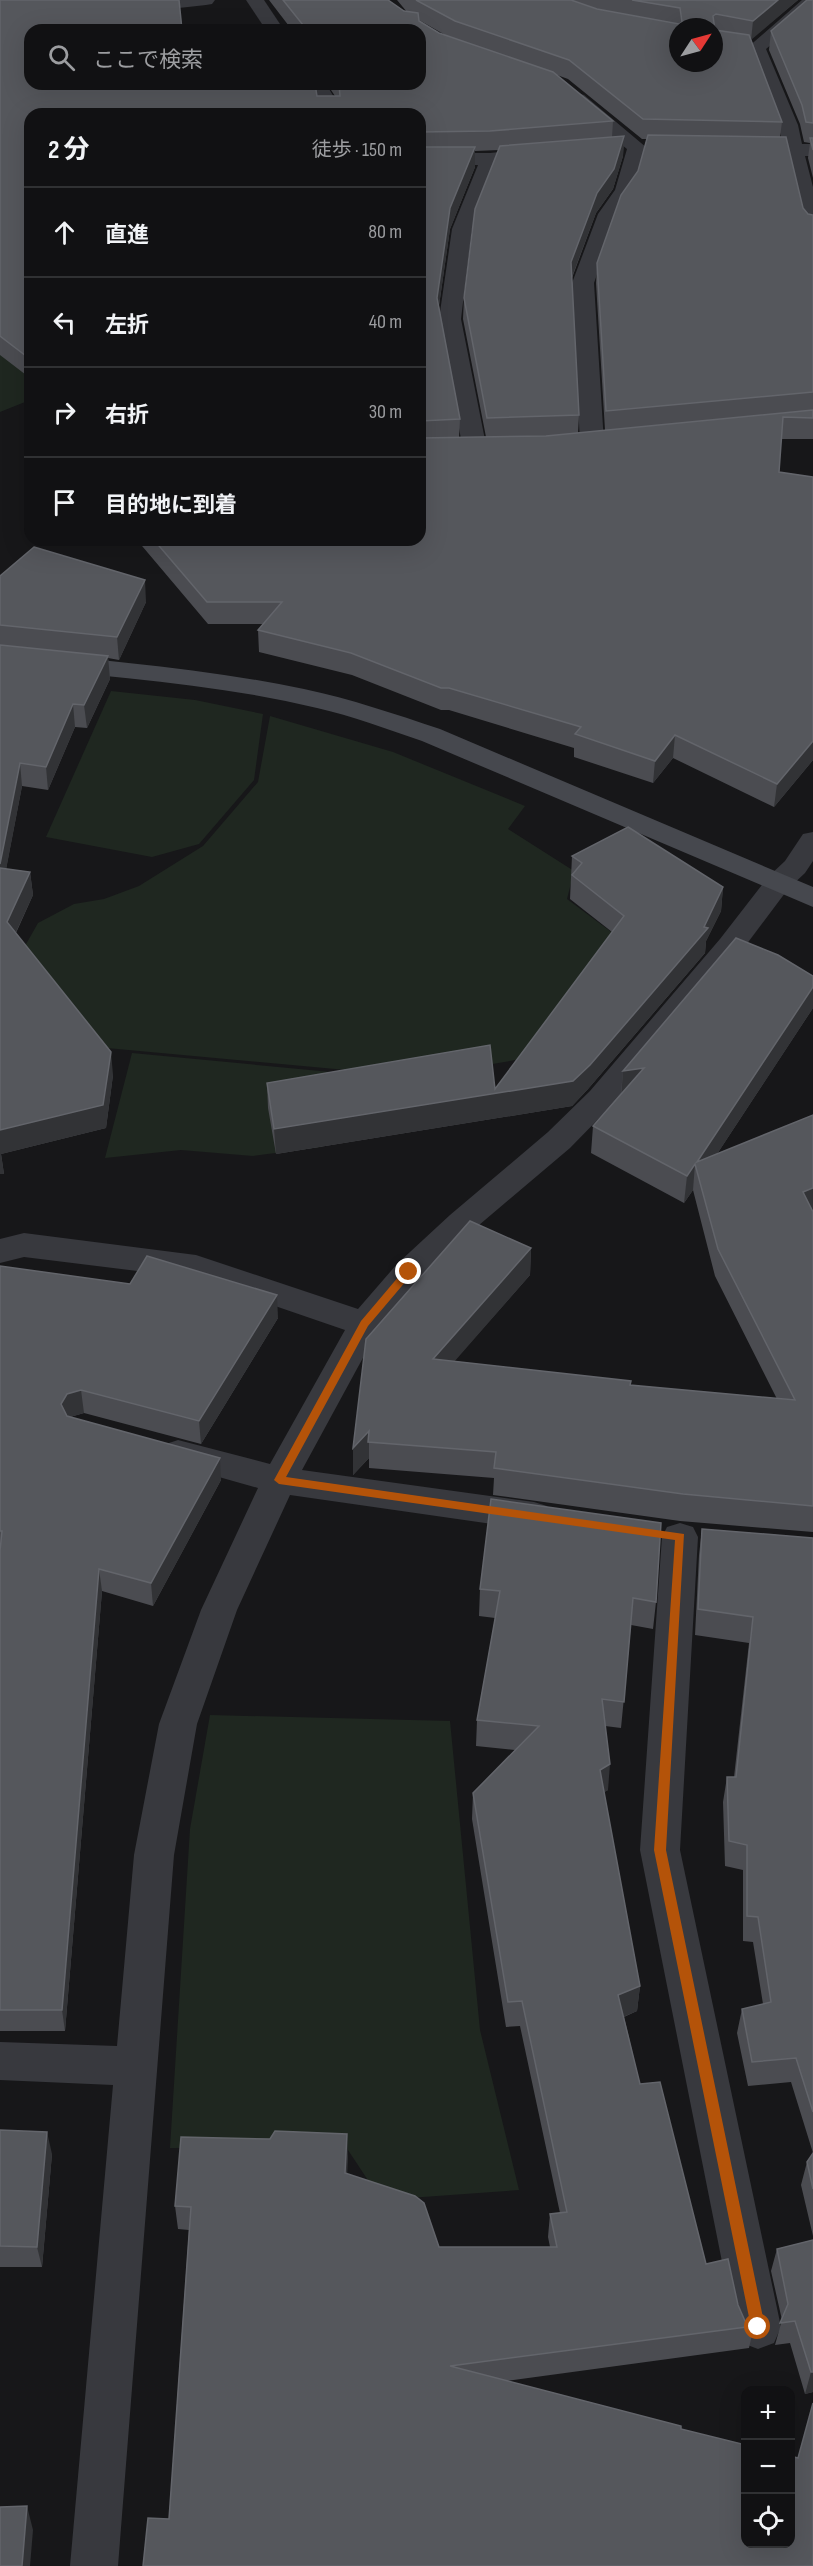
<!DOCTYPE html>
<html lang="ja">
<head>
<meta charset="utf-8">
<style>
  :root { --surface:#111113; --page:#1a1a1c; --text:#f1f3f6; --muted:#9c9da0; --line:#303133 }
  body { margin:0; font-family:"Sofia Sans Condensed","Noto Sans JP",sans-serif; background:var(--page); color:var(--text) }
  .controls { position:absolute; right:18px; bottom:18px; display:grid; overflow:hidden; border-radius:12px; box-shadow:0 6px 24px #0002 }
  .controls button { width:54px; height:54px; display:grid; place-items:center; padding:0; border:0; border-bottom:2px solid var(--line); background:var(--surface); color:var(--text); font:30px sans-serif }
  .compass { position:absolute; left:669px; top:18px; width:54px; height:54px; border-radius:50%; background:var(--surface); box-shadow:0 6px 24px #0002; rotate:54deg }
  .stop { position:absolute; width:18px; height:18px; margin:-14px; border:4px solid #b45309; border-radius:50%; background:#fff }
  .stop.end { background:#b45309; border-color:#fff; box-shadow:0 2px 6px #0008 }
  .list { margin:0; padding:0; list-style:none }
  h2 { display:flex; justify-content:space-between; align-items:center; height:78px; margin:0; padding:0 24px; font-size:26px }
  h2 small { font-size:20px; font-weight:400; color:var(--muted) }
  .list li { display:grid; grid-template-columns:39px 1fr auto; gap:18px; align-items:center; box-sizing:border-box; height:90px; padding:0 24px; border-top:2px solid var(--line) }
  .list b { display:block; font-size:22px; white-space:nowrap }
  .list em { font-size:20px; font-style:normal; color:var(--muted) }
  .icon { flex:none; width:33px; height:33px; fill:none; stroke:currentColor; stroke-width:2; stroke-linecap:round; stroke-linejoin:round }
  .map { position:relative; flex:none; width:813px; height:2566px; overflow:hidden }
  .search { position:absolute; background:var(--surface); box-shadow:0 6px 24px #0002; left:24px; top:24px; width:402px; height:66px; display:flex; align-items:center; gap:15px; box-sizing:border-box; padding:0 21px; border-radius:18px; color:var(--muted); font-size:22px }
  .panel { position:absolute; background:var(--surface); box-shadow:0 6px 24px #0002; left:24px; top:108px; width:402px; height:438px; border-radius:18px }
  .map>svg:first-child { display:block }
  .green { fill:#1f2720 }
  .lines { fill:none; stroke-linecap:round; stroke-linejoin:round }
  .street { fill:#38393e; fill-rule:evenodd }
  .secondary { fill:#46484e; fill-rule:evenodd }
  .wall { fill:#4b4c51; fill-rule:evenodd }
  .shaded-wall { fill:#323336 }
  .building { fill:#55575c; stroke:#63656b; stroke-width:1.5; fill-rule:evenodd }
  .route { fill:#b45309 }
</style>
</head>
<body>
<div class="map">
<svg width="813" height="2566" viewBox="0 0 813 2566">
  <rect width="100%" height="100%" fill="#171719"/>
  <g class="green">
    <polygon points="0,294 30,309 30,400 0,412"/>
    <polygon points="111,691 195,700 263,714 254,780 199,844 152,857 46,837"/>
    <polygon points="270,716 393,752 525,806 508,829 574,871 567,899 618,937 556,1053 365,1086 357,1071 96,1047 25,946 38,923 74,904 104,899 139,886 203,846 258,782"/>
    <polygon points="132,1053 352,1074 322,1147 253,1156 181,1150 105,1158"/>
    <polygon points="210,1715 450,1721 480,2030 519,2190 381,2200 346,2147 170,2148 190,1829"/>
  </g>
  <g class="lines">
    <g class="street">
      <path d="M38 0H215L212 4 206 5C153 11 93 17 41 4Z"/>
      <polygon points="246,0 264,0 284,30 266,30"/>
      <polygon points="802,0 813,0 813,9 766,49 798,125 802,144 813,144 813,156 805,156 813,187 813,234 806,232 803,228 786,155 739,153 736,149 739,145 783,144 778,125 747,48"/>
      <polygon points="308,84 326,84 337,102 339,114 319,114 317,102"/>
      <polygon points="577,93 584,95 647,148 635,190 618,214 594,283 604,443 600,448 592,450 584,448 580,443 572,283 598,214 615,190 627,149 570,103 567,99 570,95"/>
      <polygon points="538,148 545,150 548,154 545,158 498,164 472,229 461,319 487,450 483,455 475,457 467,455 463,450 439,319 452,229 478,165 420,165 420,153 490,153"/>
      <polygon points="813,832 813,861 805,873 788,889 740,953 612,1105 570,1148 472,1231 421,1280 377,1332 302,1470 534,1502 547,1506 552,1516 547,1526 534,1530 290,1495 237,1610 197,1724 174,1855 118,2566 70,2566 113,2085 0,2080 0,2042 117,2046 134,1855 159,1724 201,1610 258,1488 166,1462 161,1453 166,1444 178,1440 270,1464 345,1330 194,1278 24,1257 0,1263 0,1239 24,1233 196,1255 358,1309 397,1264 450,1215 548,1132 590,1091 720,939 768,877 785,861 803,834"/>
      <polygon points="680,1523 693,1527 698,1537 680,1850 781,2327 774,2343 758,2349 742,2343 735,2327 640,1850 662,1537 667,1527"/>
    </g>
    <path class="secondary" d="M0 649C102 661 204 668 304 689 351 699 395 714 440 729L813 887V907L422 741C387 729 352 716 317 708 214 683 105 677 0 665Z"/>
  </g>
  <g class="wall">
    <path d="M0 0 30 84 317 96H335L327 84H420V30H292L269 0H388L404 11 407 12 397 0H798L751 39 782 122 780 137 803 208 808 214 813 215V439H781L779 472 813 477V760L774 807 673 758 653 783 574 757V748L449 710H441L352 675 259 652 258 630 263 624H208L137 540H420V114H30V378L0 355ZM419 20 447 36 439 33ZM557 75 568 79 642 139H647L638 171 597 263 596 283 605 430 578 433 579 415 572 278 596 213 613 189 623 156 624 136 612 137 613 121ZM499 150 464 298 463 319 486 437H459L460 419 439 306 450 229 475 167V151Z"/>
    <polygon points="813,0 813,178 808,158 810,143 804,142 800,124 769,50 771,31"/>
    <polygon points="0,576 146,602 119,660 108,658 110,679 87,728 75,727 48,790 22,786 6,869 30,872 33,895 16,933 113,1075 106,1128 1,1154 4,1174 0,1174"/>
    <polygon points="572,856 723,887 721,911 706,941 705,953 588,1089 572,1106 276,1154 268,1108 267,1083 495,1089 612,932 570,899"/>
    <polygon points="813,1008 717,1154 813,1115 813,1532 680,1521 493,1495 494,1478 369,1468 369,1458 353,1475 353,1448 531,1248 530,1275 454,1361 631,1385 777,1399 715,1276 693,1190 684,1203 591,1153 593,1126 621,1093 623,1071"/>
    <polygon points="0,1266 278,1318 201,1444 84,1413 70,1417 221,1480 153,1606 102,1591 65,2031 0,2031"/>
    <polygon points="491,1499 656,1602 653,1629 631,1625 621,1728 605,1726 608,1790 604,1792 640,1986 637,2011 624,2017 640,2084 706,2264 738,2305 745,2321 754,2326 749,2348 507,2381 681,2429 798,2458 813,2566 169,2519 189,2230 178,2229 175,2206 270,2139 347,2134 347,2174 439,2247 550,2247 548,2237 550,2214 560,2213 520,2026 506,2027 472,1819 473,1793 515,1750 476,1746 477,1720 495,1618 479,1616 480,1589"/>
    <polygon points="702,1529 813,1538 813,2236 801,2185 807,2162 813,2153 791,2082 748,2086 737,2033 742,2009 763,2004 753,1942 743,1941 743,1870 725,1866 723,1802 727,1777 734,1777 749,1643 695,1635 699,1555"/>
    <polygon points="0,2130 52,2154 42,2267 0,2267"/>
    <polygon points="813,2240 813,2392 805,2394 790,2343 775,2345 782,2320 771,2271 777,2249"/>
  </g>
  <g class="shaded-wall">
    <polygon points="778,0 798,0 751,40 753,21"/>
    <polygon points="624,136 623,156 613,189 596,213 570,282 571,262 597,193"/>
    <polygon points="475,147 475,167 450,229 437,319 437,298 450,208"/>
    <polygon points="145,580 146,602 119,660 117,637"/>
    <polygon points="108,656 110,679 87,728 84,705"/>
    <polygon points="73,704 75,727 48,790 46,767"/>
    <polygon points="675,735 673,758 653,783 655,761"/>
    <polygon points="813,741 813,760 774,807 777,784"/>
    <polygon points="20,763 22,786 2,891 0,875 0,864"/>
    <polygon points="30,872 33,895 10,945 7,922"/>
    <polygon points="723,887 721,911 706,941 705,953 588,1089 572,1106 276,1154 274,1129 573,1081 704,927"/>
    <polygon points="813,987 813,1008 700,1180 697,1162"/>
    <polygon points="111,1052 113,1075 106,1128 1,1154 4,1174 0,1174 0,1130"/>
    <polygon points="644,1068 621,1098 623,1071"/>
    <polygon points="695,1164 693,1190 684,1203 687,1176"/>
    <polygon points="813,1188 813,1214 803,1192"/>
    <polygon points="531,1248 530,1275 433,1386 433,1359"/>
    <polygon points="277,1295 278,1318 201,1444 199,1421"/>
    <polygon points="81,1390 84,1413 70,1417 64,1427 61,1404 67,1394"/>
    <polygon points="369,1431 369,1458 353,1475 353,1448"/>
    <polygon points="220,1458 221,1480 153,1606 151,1583"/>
    <polygon points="99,1569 102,1591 65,2031 62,2010"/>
    <polygon points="610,1764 608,1790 598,1796 600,1770"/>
    <polygon points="640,1986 637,2011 616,2020 618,1995"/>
    <polygon points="47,2132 52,2154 42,2267 37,2247"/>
    <polygon points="347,2134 348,2158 346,2197 345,2173"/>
    <polygon points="811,2372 813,2372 813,2392 805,2394"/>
    <polygon points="27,2506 33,2530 30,2566 22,2566"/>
  </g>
  <g class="building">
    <polygon points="0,0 179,0 182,30 30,30 30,84 315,84 317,96 340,96 339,84 420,84 420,30 307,30 283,0 388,0 404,11 418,13 419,21 439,33 553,72 613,121 490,131 420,132 420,114 30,114 30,359 0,336"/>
    <path d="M416 0H571L597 9 679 24 682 22 680 8 632 0H778L753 21 716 14 713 16 715 30 749 35 782 122 643 119 569 60 455 21ZM678 27H714V63H678Z"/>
    <polygon points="807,0 813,0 813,123 806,122 802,105 771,31"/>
    <polygon points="648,135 786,137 803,208 808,214 813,215 813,392 606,411 597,263 621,195 638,171"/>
    <polygon points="624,136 614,169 597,193 571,262 579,415 487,418 464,298 475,209 500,146"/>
    <polygon points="810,138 813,138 813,150"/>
    <polygon points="420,147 475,147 450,208 437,298 460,419 420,421"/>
    <polygon points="813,410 813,418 783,417 779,472 813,477 813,741 777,784 675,735 655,761 575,734 581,727 449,688 441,688 351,653 258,630 282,602 207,602 154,540 420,540 420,438 546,436"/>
    <polygon points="34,547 145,580 117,637 0,625 0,576"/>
    <polygon points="0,645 108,656 84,705 73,704 46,767 20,763 0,864"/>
    <polygon points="628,827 723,887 704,927 708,928 590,1065 573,1081 274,1129 267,1083 490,1045 495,1089 624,916 572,875 582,863 572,856"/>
    <polygon points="0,868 30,872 7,922 111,1052 103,1105 0,1130"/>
    <polygon points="736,938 778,955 813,976 813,987 697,1162 813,1115 813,1188 803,1192 813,1212 813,1506 683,1494 494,1468 496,1452 368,1442 369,1431 353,1448 366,1339 470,1221 531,1248 433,1359 631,1381 630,1385 795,1400 718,1249 695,1164 687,1176 593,1126 644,1068 623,1071"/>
    <polygon points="147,1256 277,1295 199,1421 81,1390 67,1394 61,1404 67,1416 220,1458 151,1583 99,1569 62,2010 0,2010 0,1551 2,1531 0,1531 0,1266 130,1284"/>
    <polygon points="491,1499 661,1523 656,1602 633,1598 624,1702 602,1699 610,1764 600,1770 640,1986 618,1995 640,2084 660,2082 706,2264 728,2259 738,2305 745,2321 754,2326 450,2366 681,2426 681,2429 746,2445 746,2544 790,2544 790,2456 798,2458 813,2403 813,2566 143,2566 148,2518 169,2519 191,2207 175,2206 181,2137 270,2139 275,2131 347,2134 345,2173 415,2196 424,2203 439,2247 557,2247 550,2214 567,2212 522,2001 508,2002 473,1793 539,1726 477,1720 500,1591 480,1589"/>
    <polygon points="702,1529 813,1538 813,2112 796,2058 752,2062 742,2009 771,2002 758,1917 747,1916 747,1845 729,1841 727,1777 736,1777 753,1617 698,1609"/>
    <polygon points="0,2130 47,2132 37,2247 0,2246"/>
    <polygon points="813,2153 813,2189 807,2162"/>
    <polygon points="813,2240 813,2372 811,2372 795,2321 780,2323 788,2304 777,2249"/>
    <polygon points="27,2506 22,2566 0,2566 0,2507"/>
  </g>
  <polygon class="route" points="409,1268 414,1272 412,1274 368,1326 286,1477 684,1534 666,1850 765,2327 763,2332 758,2334 753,2332 751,2327 654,1850 675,1540 279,1484 274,1480 361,1321 405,1269"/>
</svg>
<div class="controls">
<button>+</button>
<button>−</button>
<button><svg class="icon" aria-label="locate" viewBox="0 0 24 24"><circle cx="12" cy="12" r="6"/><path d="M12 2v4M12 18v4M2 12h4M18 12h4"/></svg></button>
</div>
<svg class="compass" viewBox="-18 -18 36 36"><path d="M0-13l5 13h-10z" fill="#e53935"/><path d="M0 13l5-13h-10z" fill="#9c9da0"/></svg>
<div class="stop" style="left:758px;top:2327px"></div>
<div class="stop end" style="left:409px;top:1272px"></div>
<div class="search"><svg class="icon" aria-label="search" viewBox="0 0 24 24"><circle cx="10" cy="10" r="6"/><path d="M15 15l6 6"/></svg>ここで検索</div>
<section class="panel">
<h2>2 分<small>徒歩 · 150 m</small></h2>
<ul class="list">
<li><svg class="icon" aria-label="ahead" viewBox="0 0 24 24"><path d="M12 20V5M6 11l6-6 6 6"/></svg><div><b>直進</b></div><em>80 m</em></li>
<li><svg class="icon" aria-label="left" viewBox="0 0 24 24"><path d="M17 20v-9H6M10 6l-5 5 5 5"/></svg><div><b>左折</b></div><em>40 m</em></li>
<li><svg class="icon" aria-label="right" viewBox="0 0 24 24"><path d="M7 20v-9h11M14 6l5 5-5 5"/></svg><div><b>右折</b></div><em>30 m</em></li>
<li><svg class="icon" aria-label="arrive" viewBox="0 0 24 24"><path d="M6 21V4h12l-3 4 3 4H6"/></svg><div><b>目的地に到着</b></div></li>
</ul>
</section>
</div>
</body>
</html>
